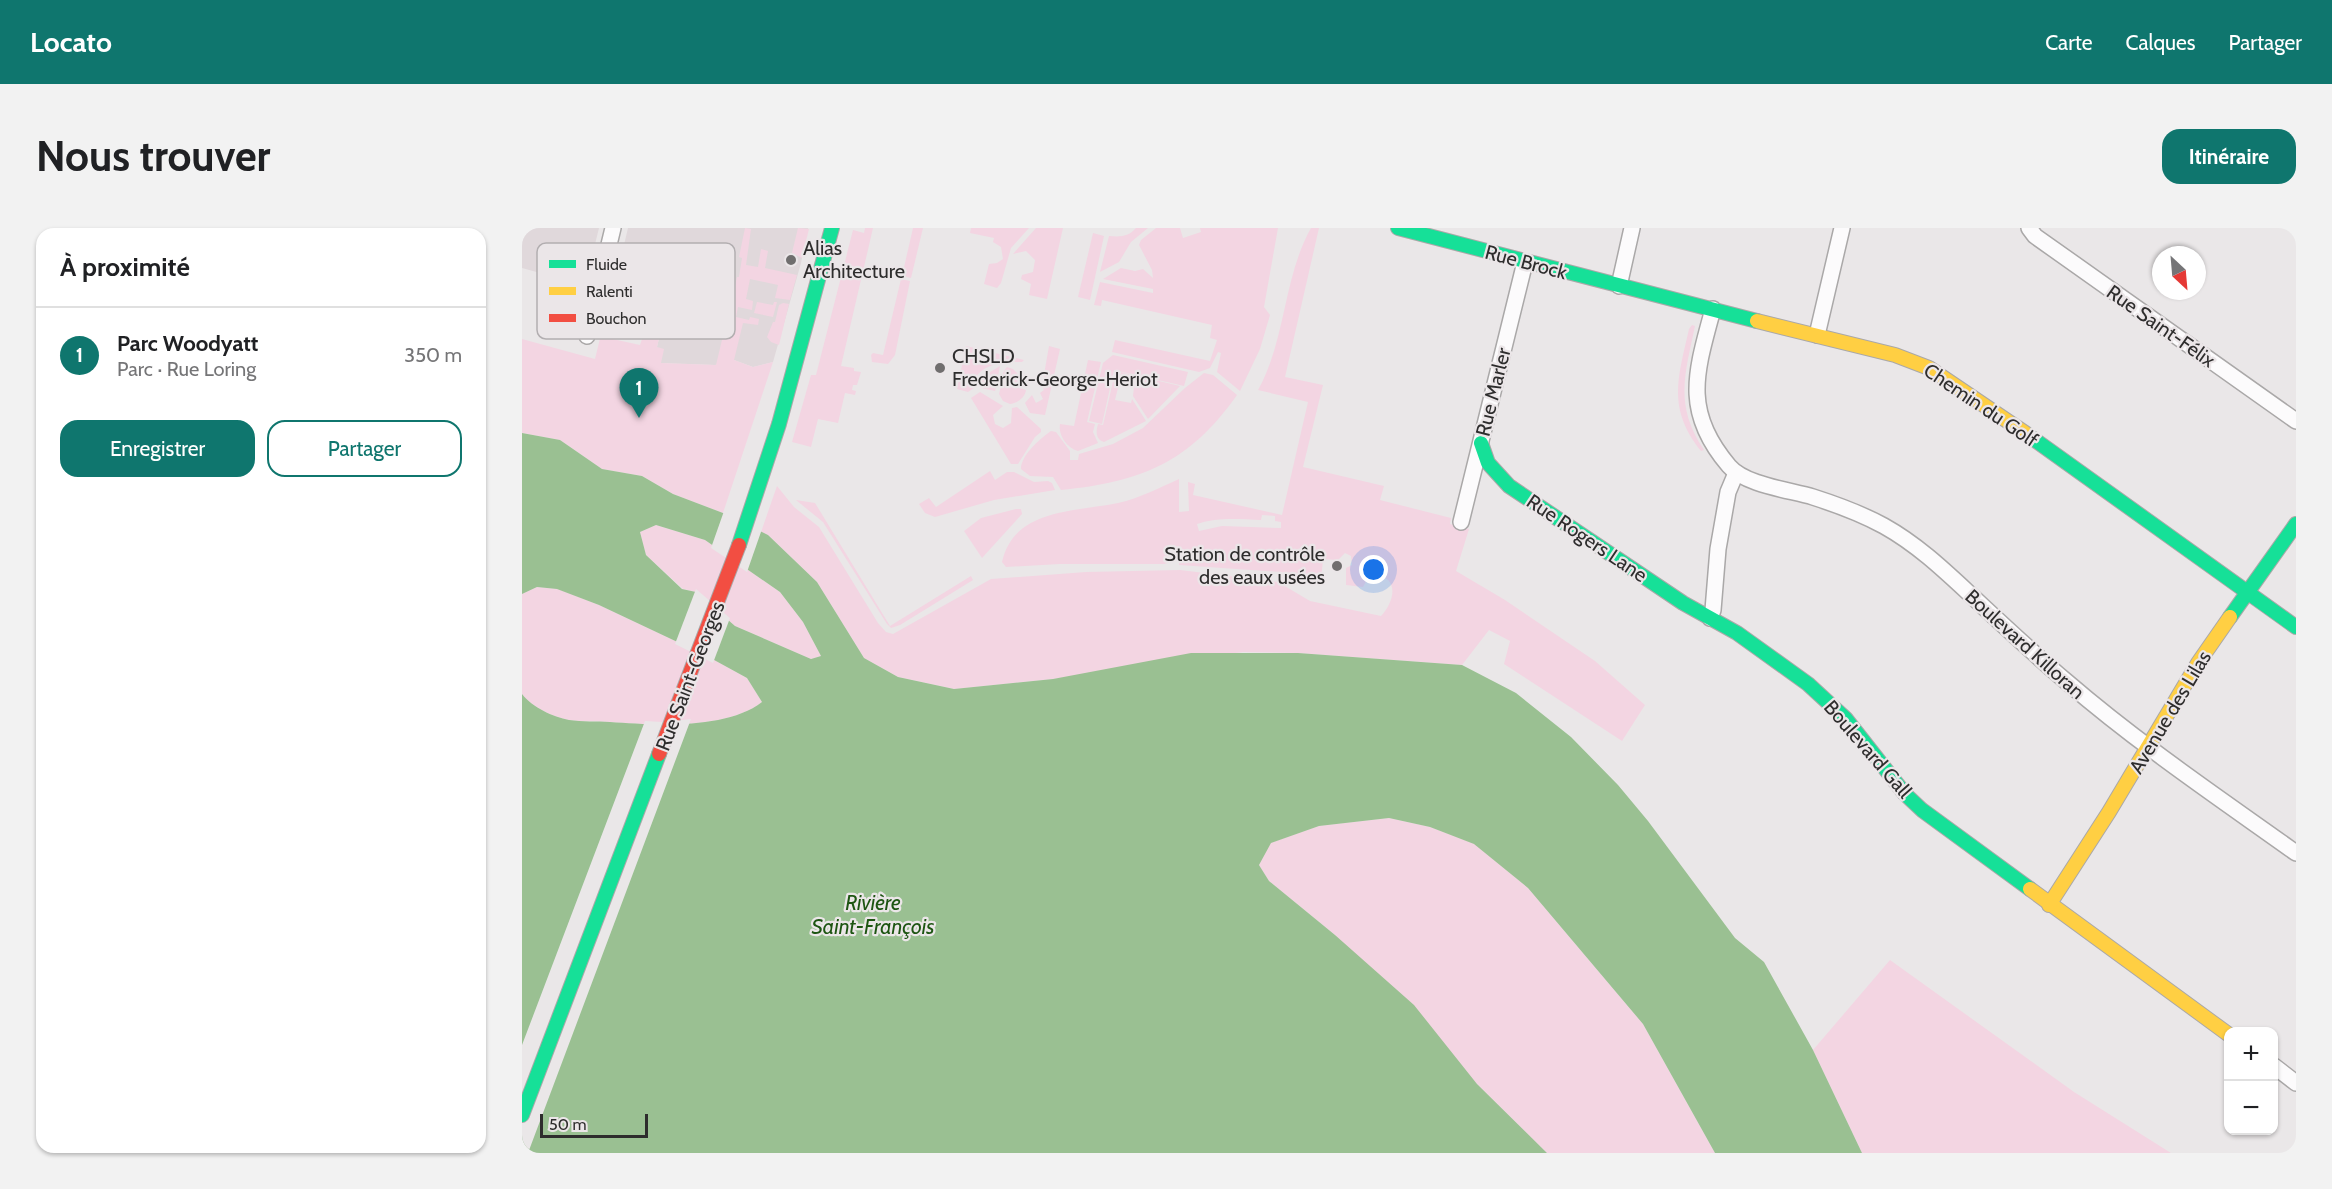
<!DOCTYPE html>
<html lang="fr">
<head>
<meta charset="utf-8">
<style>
  :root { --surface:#fff; --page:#f2f2f2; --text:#202124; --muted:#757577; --line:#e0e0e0; --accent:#0f766e }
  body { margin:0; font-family:Cabin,sans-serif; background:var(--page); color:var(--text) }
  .controls { position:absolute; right:18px; bottom:18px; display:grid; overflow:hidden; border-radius:12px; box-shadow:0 2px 4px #0004 }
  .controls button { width:54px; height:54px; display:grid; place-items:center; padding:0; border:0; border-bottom:2px solid var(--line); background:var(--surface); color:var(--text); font:30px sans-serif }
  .compass { position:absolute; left:1630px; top:18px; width:54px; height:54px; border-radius:50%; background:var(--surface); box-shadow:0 2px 4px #0004; rotate:154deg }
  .scale { position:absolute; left:18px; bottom:15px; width:108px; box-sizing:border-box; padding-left:6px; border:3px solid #2e2d2d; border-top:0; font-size:16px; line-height:21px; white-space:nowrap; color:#2e2d2d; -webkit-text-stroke:4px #ebe6e8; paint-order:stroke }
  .you { position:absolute; left:852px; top:342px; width:21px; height:21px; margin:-15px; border:4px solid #fff; border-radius:50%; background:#1a73e8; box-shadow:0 0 0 9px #1a73e833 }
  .badge { display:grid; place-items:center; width:39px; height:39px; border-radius:50%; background:var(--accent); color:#fff; font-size:20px; font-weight:700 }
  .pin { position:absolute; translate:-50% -50px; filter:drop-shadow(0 2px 3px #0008) }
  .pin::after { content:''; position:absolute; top:32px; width:21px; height:18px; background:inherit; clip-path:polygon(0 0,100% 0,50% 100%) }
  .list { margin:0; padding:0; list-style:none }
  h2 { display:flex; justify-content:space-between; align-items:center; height:78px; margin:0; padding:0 24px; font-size:26px }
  h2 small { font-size:20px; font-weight:400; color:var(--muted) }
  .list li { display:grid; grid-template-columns:39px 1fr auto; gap:18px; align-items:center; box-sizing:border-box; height:96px; padding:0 24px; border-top:2px solid var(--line) }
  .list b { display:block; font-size:22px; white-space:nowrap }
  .list p { margin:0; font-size:20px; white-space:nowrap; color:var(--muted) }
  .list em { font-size:20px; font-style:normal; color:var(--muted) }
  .actions { display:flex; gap:12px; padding:18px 24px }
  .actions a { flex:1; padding:14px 0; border:2px solid var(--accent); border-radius:18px; text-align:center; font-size:21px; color:var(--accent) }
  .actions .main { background:var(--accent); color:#fff }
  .map { position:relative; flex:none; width:1774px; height:925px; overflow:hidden; border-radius:18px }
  header { display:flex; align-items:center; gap:36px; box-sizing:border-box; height:84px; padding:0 30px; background:var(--accent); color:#fff }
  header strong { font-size:28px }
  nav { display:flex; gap:33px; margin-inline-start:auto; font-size:21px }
  .intro { display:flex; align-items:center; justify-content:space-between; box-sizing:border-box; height:144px; padding:0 36px }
  h1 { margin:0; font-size:42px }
  .button { padding:15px 27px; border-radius:18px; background:var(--accent); color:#fff; font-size:21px; font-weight:700 }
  main { display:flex; gap:36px; padding:0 36px }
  aside { flex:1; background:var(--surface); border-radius:18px; box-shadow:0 2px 4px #0004 }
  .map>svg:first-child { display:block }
  .built { fill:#e0d8db }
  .green { fill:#f3d5e2; fill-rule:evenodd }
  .water { fill:#9ac092; fill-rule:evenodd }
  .pier { fill:#eae7e8 }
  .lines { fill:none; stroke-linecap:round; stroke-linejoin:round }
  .street-casing { stroke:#aaa8a8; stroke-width:18 }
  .fast-casing { stroke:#aaa8a8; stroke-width:16 }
  .slow-casing { stroke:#aaa8a8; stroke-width:16 }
  .jam-casing { stroke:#aaa8a8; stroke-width:16 }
  .street { stroke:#fcfbfc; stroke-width:15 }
  .fast { stroke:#16e098; stroke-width:14 }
  .slow { stroke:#ffcf43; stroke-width:14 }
  .jam { stroke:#f24e42; stroke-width:14 }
  .poi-dot { fill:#706e6e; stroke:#ebe6e8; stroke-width:2 }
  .labels { text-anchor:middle; stroke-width:4.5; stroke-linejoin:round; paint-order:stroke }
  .poi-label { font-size:20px; fill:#2e2d2d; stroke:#ebe6e8; text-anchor:start }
  .street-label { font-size:20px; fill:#2e2d2d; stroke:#ebe6e8 }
  .water-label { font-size:21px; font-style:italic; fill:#1d5512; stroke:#ebe6e8 }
  .key { fill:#ebe6e8; stroke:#b2aeb0; stroke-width:1.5 }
  .key-label { font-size:16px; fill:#2e2d2d }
</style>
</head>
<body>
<header>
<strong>Locato</strong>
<nav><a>Carte</a><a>Calques</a><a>Partager</a></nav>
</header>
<div class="intro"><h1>Nous trouver</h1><a class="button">Itinéraire</a></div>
<main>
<aside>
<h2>À proximité<small></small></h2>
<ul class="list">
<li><span class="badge">1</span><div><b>Parc Woodyatt</b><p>Parc · Rue Loring</p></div><em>350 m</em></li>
</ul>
<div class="actions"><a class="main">Enregistrer</a><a>Partager</a></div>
</aside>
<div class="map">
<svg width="1774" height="925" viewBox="0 0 1774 925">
  <rect width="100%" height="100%" fill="#eae7e8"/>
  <g class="built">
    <polygon points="0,0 77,0 64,53 58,56 51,54 0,40"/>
    <polygon points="106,0 286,0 279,35 251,134 231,139 212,132 193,137 138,135 135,119 150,55 134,52 135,47 97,38"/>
  </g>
  <g class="green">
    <polygon points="223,0 229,1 224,37 236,39 239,21 246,23 243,40 275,47 268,72 253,70 256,57 228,51 224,71 231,73 230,82 216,79 214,89 227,92 228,89 237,91 236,97 221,95 212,132 231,139 251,134 201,285 151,266 120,248 80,241 38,212 0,205 0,111 73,131 81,98 88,100 86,110 118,117 122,105 133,107 141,71 130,68 133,57 101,49 98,60 91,58 97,38 135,47 134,52 150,55 135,119 142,121 139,135 194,137 215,49 217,49 220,30 217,29"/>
    <polygon points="276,0 287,1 280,30 270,25"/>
    <polygon points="343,0 351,0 319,138 332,140 332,143 339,144 335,157 331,157 330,162 334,163 333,167 323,165 316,195 296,191 289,219 270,214 289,147 294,147 331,2 342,5"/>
    <polygon points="391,0 401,0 389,50 380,48"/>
    <polygon points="449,0 507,0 489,20 479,55 475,60 462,56 467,36 475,35 481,31 479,19 471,14 472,10 448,5"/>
    <polygon points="514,0 541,0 525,71 507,67 509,56 499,51 500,47 511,44 513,32 504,23 491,26"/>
    <path d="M614 0H626L609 14 597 34 578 44 587 8C598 9 606 9 614 0Z"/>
    <polygon points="634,0 658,0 661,10 679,4 678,0 756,0 742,79 748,87 738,121 718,163 695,144 699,125 696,124 688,140 677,144 590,124 593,112 688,133 695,112 688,110 690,97 580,72 579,78 572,77 578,54 631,65 631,61 581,51 599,40 613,43 621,41 631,50 630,42 617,17 619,12"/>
    <path d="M789 0H797L763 149 801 157 781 239 862 258 858 272 929 290 928 296 947 301 934 343 983 372 1073 433 1123 477 1100 513 982 436 988 413 967 402 940 437 776 425 721 424 531 451 432 461 376 449 342 430 295 354 246 307 239 304 255 258 272 279 297 299 356 395 364 404 371 406 469 351 564 344 658 342 756 354 788 373 859 388C867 380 876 362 866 352 862 348 853 349 847 348L841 359 824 357V340L830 337 829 328 823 325 816 332 801 331 799 353 759 344 657 337V332L642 336H538L484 339 480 334C492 280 554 284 596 275 618 270 637 260 657 251V284L667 283 666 254 673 256 671 267 760 287 786 174 736 162C764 112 761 50 789 0ZM740 287 753 288V293L759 294V300L700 298 677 303 675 296C695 289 717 291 739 292Z"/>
    <polygon points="571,5 582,8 568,72 556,69"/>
    <polygon points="379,51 388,53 373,127 366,136 350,134 349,127 351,125 361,127"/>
    <polygon points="235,74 251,77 252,74 255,74 251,89 232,85"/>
    <polygon points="261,75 267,76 257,117 249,114 245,109 251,94 253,94 257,77"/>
    <path d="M1170 97 1173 98C1163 146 1152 177 1182 222L1179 223C1145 180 1156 150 1167 101Z"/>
    <path d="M444 118 502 132 500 134C482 134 451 136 452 160L446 164 435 161Z"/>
    <polygon points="527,118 538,121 523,187 508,185 503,175 510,167 514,175 521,171 518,165 522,162 520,158"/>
    <polygon points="591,127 666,144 662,158 592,142 580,196 567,193 581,135"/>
    <path d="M566 132 579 134 565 194 573 196 571 204 576 215 556 223C545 220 536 207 538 196L552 198Z"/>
    <polygon points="478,138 476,148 474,148 469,157 474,160 473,163 459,160 457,158 460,149"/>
    <path d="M485 139 491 141 499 149 498 160 504 162C503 170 495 175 488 176L481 173 477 166C480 157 478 146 485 139Z"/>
    <polygon points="599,144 658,158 626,191 611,168 612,159 604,157 598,148"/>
    <path d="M682 145 691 147 715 167C667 235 619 254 539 262L531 249 508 248 499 241C499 227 518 211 529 203L534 204 548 223V232H556L557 226 591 216 621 200 663 160Z"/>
    <path d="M594 148 599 155 597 156 593 172 609 175 610 171 624 193 582 214C573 211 574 203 576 196L581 197 592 149Z"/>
    <polygon points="458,164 481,178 471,187 473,196 481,200 489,195 490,180 495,179 519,201 519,204 513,209 496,236 489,236 449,170"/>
    <polygon points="468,243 473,252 485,244 492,244 512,254 526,253 530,255 533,262 472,272 413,289 403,285 397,276 407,270 414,279"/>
    <polygon points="274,272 293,275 368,398 449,348 451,352 378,397 369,400 365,396 301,294"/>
    <polygon points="494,281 499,281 500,286 460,330 442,303 459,290"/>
    <polygon points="134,297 183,312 258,364 281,394 299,428 289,431 213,398 174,364 161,361 124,327 118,304"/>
    <path d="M15 359 36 361 77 377 183 427 225 450 240 474C204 502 133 497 88 494 75 493 60 494 47 492 31 489 10 479 0 466V366Z"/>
    <polygon points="867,590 908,599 953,616 1006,660 1121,796 1193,925 1025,925 955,856 813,707 747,653 737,637 748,615 797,598"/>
    <polygon points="1368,732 1552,864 1649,925 1340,925 1291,822"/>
  </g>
  <path class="water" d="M0 205 38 212 80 241 120 248 151 266 201 285 246 307 295 354 342 430 376 449 432 461 531 451 669 425H776L940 437 994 465 1049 509 1096 557 1126 593 1213 710 1242 734 1291 822 1340 925H1193L1121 796 1006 660 952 616 908 599 867 590 797 598 749 615 737 637 747 653 813 707 892 777 955 856 1025 925H0V466C10 479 31 489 47 492 60 494 75 493 88 494 132 497 204 502 240 474L225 450 183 427 77 377 35 361 15 359 0 366ZM134 297 183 312 258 364 281 394 299 428 289 431 213 398 174 364 160 361 124 327 118 304Z"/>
  <g class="pier">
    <polygon points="202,283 240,301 225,344 189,320"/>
    <polygon points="174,361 208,390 191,435 153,416"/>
    <polygon points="169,491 6,925 0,925 0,817 123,493 140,494"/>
  </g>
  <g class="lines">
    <defs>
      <g id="street">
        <polyline points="1507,0 1513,8 1774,193"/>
        <polyline points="1097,58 1110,0"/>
        <path d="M1191 81C1174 144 1160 183 1207 238 1223 257 1268 262 1291 269 1316 277 1340 286 1362 298 1396 317 1423 343 1451 369 1482 398 1513 427 1545 454 1617 516 1697 570 1774 625"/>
        <polyline points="1295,107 1320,0"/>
        <polyline points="65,108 91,0"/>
        <polyline points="939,294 1003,34"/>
        <polyline points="1188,390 1191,382 1196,321 1206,264 1214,245"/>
        <polyline points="1752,838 1774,855"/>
      </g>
      <g id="fast">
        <polyline points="876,0 1235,93"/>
        <polyline points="1506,207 1774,399"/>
        <polyline points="959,215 966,235 987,258 1161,375 1215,405 1286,456 1324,491 1383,566 1400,582 1508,661"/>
        <polyline points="217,317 257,196 310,0"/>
        <polyline points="1708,389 1774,296"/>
        <polyline points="0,887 137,526"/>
      </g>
      <g id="slow">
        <polyline points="1235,93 1373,127 1407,140 1506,207"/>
        <polyline points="1508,661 1706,806"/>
        <polyline points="1527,677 1587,584 1676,435 1708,389"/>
      </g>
      <polyline id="jam" points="137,526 217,317"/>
    </defs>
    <use href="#street" class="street-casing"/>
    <use href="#fast" class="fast-casing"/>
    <use href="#slow" class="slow-casing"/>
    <use href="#jam" class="jam-casing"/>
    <use href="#street" class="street"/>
    <use href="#fast" class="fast"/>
    <use href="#slow" class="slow"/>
    <use href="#jam" class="jam"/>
  </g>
  <g class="poi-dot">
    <circle cx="269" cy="32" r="6"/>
    <circle cx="418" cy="140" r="6"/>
    <circle cx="815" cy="338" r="6"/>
  </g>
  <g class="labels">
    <g class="poi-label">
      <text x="281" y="27">Alias<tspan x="281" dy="23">Architecture</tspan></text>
      <text x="430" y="135">CHSLD<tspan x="430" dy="23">Frederick-George-Heriot</tspan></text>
      <text x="803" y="333" text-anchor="end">Station de contrôle<tspan x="803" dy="23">des eaux usées</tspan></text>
    </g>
    <g class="street-label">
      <text transform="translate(1004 34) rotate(15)" y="7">Rue Brock</text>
      <text transform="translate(1639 98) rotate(35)" y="7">Rue Saint-Félix</text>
      <text transform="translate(971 164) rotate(-76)" y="7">Rue Marler</text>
      <text transform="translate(1459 177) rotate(34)" y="7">Chemin du Golf</text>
      <text transform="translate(1065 310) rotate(34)" y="7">Rue Rogers Lane</text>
      <text transform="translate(1503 416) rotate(42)" y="7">Boulevard Killoran</text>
      <text transform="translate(168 448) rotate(-69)" y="7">Rue Saint-Georges</text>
      <text transform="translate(1648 484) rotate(-59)" y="7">Avenue des Lilas</text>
      <text transform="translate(1346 521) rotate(49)" y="7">Boulevard Gall</text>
    </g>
    <g class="water-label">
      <text x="351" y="682">Rivière<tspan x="351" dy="24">Saint-François</tspan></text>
    </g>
  </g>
  <rect x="15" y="15" width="198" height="96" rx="9" class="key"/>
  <rect x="27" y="32" width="27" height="8" fill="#16e098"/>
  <rect x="27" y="59" width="27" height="8" fill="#ffcf43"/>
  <rect x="27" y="86" width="27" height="8" fill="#f24e42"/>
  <g class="key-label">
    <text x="64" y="42">Fluide</text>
    <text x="64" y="69">Ralenti</text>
    <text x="64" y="96">Bouchon</text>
  </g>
</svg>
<div class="controls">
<button>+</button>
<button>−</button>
</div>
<svg class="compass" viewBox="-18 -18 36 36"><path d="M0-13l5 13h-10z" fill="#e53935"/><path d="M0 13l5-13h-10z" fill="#757577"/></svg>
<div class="scale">50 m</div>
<div class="you"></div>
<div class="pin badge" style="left:117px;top:190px">1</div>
</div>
</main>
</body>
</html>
